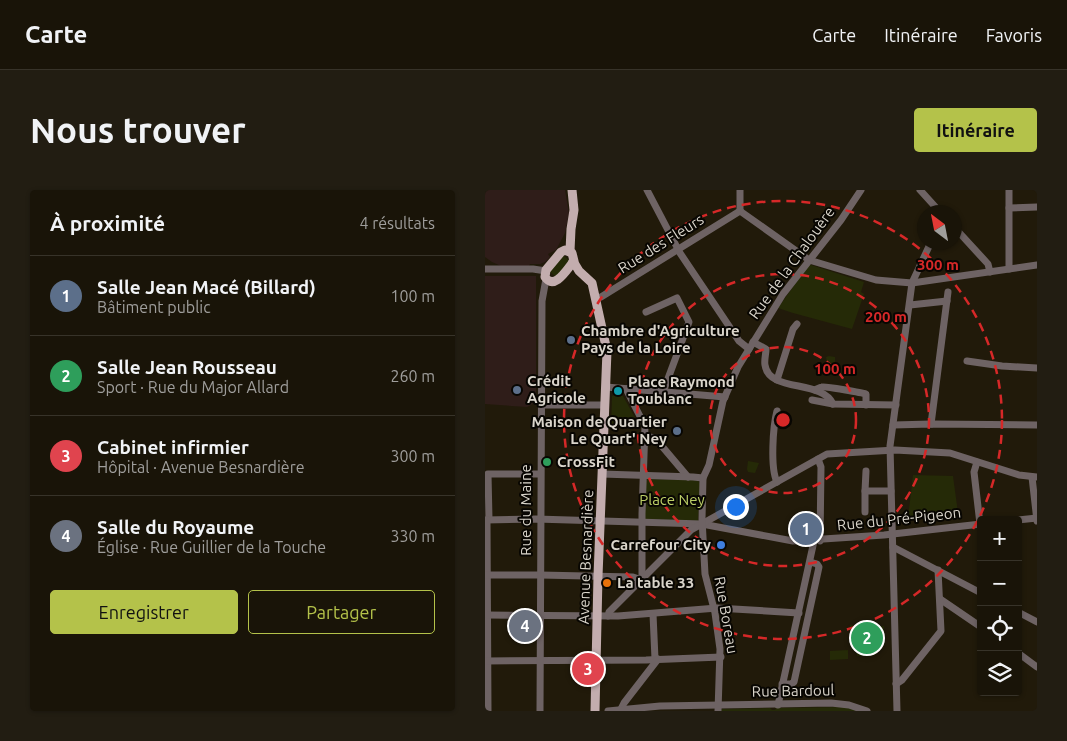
<!DOCTYPE html>
<html lang="fr">
<head>
<meta charset="utf-8">
<style>
  :root { --surface:#191408; --page:#221d12; --text:#f1f3f6; --muted:#9f9e9c; --line:#373329; --accent:#b4c24a }
  body { margin:0; font-family:Ubuntu,sans-serif; background:var(--page); color:var(--text) }
  .controls { position:absolute; right:15px; bottom:15px; display:grid; overflow:hidden; border-radius:5px; box-shadow:0 1px 4px #0004 }
  .controls button { width:45px; height:45px; display:grid; place-items:center; padding:0; border:0; border-bottom:1px solid var(--line); background:var(--surface); color:var(--text); font:25px sans-serif }
  .compass { position:absolute; left:432px; top:15px; width:45px; height:45px; border-radius:50%; background:var(--surface); box-shadow:0 1px 4px #0004; rotate:328deg }
  .you { position:absolute; left:250px; top:316px; width:18px; height:18px; margin:-12px; border:4px solid #fff; border-radius:50%; background:#1a73e8; box-shadow:0 0 0 8px #1a73e833 }
  .badge { display:grid; place-items:center; width:32px; height:32px; border-radius:50%; background:var(--accent); color:#fff; font-size:16px; font-weight:700 }
  .pin { position:absolute; translate:-50% -50%; border:2px solid #fff; box-shadow:0 1px 5px #0006 }
  .list { margin:0; padding:0; list-style:none }
  h2 { display:flex; justify-content:space-between; align-items:center; height:65px; margin:0; padding:0 20px; font-size:21px }
  h2 small { font-size:16px; font-weight:400; color:var(--muted) }
  .list li { display:grid; grid-template-columns:32px 1fr auto; gap:15px; align-items:center; box-sizing:border-box; height:80px; padding:0 20px; border-top:1px solid var(--line) }
  .list b { display:block; font-size:19px; white-space:nowrap }
  .list p { margin:0; font-size:16px; white-space:nowrap; color:var(--muted) }
  .list em { font-size:16px; font-style:normal; color:var(--muted) }
  .actions { display:flex; gap:10px; padding:15px 20px }
  .actions a { flex:1; padding:11px 0; border:1px solid var(--accent); border-radius:5px; text-align:center; font-size:18px; color:var(--accent) }
  .actions .main { background:var(--accent); color:#111 }
  .icon { flex:none; width:28px; height:28px; fill:none; stroke:currentColor; stroke-width:2; stroke-linecap:round; stroke-linejoin:round }
  .map { position:relative; flex:none; width:552px; height:521px; overflow:hidden; border-radius:5px }
  header { display:flex; align-items:center; gap:30px; box-sizing:border-box; height:70px; padding:0 25px; background:var(--surface); border-bottom:1px solid var(--line) }
  header strong { font-size:24px }
  nav { display:flex; gap:28px; margin-inline-start:auto; font-size:18px }
  .intro { display:flex; align-items:center; justify-content:space-between; box-sizing:border-box; height:120px; padding:0 30px }
  h1 { margin:0; font-size:35px }
  .button { padding:12px 22px; border-radius:5px; background:var(--accent); color:#111; font-size:18px; font-weight:700 }
  main { display:flex; gap:30px; padding:0 30px }
  aside { flex:1; background:var(--surface); border-radius:5px; box-shadow:0 1px 4px #0004 }
  .map>svg:first-child { display:block }
  .commercial { fill:#2f1d19 }
  .green { fill:#252a07 }
  .lines { fill:none; stroke-linecap:round; stroke-linejoin:round }
  .minor { stroke:#6e6364; stroke-width:7 }
  .major { stroke:#c3adae; stroke-width:9 }
  .ring { fill:none; stroke:#d62828; stroke-width:2.5; stroke-dasharray:9 6 }
  .service-dot { fill:#5c6f8a; stroke:#080602; stroke-width:2 }
  .culture-dot { fill:#0f9aa8; stroke:#080602; stroke-width:2 }
  .leisure-dot { fill:#2e9e5b; stroke:#080602; stroke-width:2 }
  .shop-dot { fill:#3f7fe0; stroke:#080602; stroke-width:2 }
  .food-dot { fill:#e8710a; stroke:#080602; stroke-width:2 }
  .labels { text-anchor:middle; stroke-width:4; stroke-linejoin:round; paint-order:stroke }
  .street-label { font-size:15px; fill:#dad5cb; stroke:#080602 }
  .poi-label { font-size:15px; font-weight:bold; fill:#dad5cb; stroke:#080602; text-anchor:start }
  .park-label { font-size:15px; fill:#bdd067; stroke:#080602 }
  .centre { fill:#d62828; stroke:#080602; stroke-width:2.5 }
  .ring-label { font-size:15px; text-anchor:middle; font-weight:bold; fill:#d62828; stroke:#080602; stroke-width:4; stroke-linejoin:round; paint-order:stroke }
</style>
</head>
<body>
<header>
<strong>Carte</strong>
<nav><a>Carte</a><a>Itinéraire</a><a>Favoris</a></nav>
</header>
<div class="intro"><h1>Nous trouver</h1><a class="button">Itinéraire</a></div>
<main>
<aside>
<h2>À proximité<small>4 résultats</small></h2>
<ul class="list">
<li><span class="badge" style="background:#5c6f8a">1</span><div><b>Salle Jean Macé (Billard)</b><p>Bâtiment public</p></div><em>100 m</em></li>
<li><span class="badge" style="background:#2e9e5b">2</span><div><b>Salle Jean Rousseau</b><p>Sport · Rue du Major Allard</p></div><em>260 m</em></li>
<li><span class="badge" style="background:#e0444e">3</span><div><b>Cabinet infirmier</b><p>Hôpital · Avenue Besnardière</p></div><em>300 m</em></li>
<li><span class="badge" style="background:#6b7280">4</span><div><b>Salle du Royaume</b><p>Église · Rue Guillier de la Touche</p></div><em>330 m</em></li>
</ul>
<div class="actions"><a class="main">Enregistrer</a><a>Partager</a></div>
</aside>
<div class="map">
<svg width="552" height="521" viewBox="0 0 552 521">
  <rect width="100%" height="100%" fill="#211a0a"/>
  <g class="commercial">
    <polygon points="0,0 80,0 84,23 80,43 71,60 63,64 65,67 60,72 55,74 45,74 44,76 16,76 7,72 0,67"/>
    <polygon points="0,86 51,86 51,210 46,215 42,217 0,214"/>
  </g>
  <g class="green">
    <polygon points="78,65 85,71 71,87 64,81"/>
    <polygon points="326,75 379,92 376,102 379,104 367,139 308,123 293,118 323,76"/>
    <path d="M344 166 350 167V173L353 179C348 182 344 179 340 177L342 172 341 167Z"/>
    <polygon points="129,205 138,206 154,235 154,238 126,237 127,206"/>
    <polygon points="263,271 274,273 270,283 263,282 262,279"/>
    <polygon points="428,285 468,286 473,323 423,328"/>
    <polygon points="162,289 212,290 215,293 213,331 160,329 160,292"/>
    <polygon points="365,435 399,436 398,454 391,454 391,465 372,466 371,453 365,453"/>
    <polygon points="363,460 363,469 345,470 345,461"/>
    <polygon points="361,517 372,521 236,521 237,519 285,518 287,520 290,520 291,518"/>
  </g>
  <g class="lines">
    <g class="minor">
      <polyline points="162,0 195,63 254,151 264,159"/>
      <polyline points="255,0 255,21"/>
      <polyline points="435,0 455,22"/>
      <polyline points="524,0 524,79"/>
      <polyline points="524,18 552,17"/>
      <polyline points="255,21 324,70 391,90 427,93 552,75"/>
      <polyline points="470,38 503,74 505,82"/>
      <polyline points="0,79 48,79 61,81"/>
      <polyline points="111,108 116,107 255,21"/>
      <polyline points="425,115 462,111"/>
      <polyline points="161,122 192,108 204,132 178,202"/>
      <path d="M268 152 281 159C281 164 279 170 280 175 284 203 337 189 348 214"/>
      <polyline points="482,171 517,176 552,178"/>
      <polyline points="292,190 308,139 312,134"/>
      <polyline points="121,197 240,207"/>
      <path d="M330 200C332 199 335 197 337 197 340 196 378 203 381 204V215"/>
      <polyline points="327,210 348,214 411,215"/>
      <polyline points="56,215 120,215"/>
      <path d="M292 221C288 236 285 278 292 292"/>
      <polyline points="446,234 463,102"/>
      <polyline points="408,235 446,234 552,235"/>
      <polyline points="159,246 170,248 203,287"/>
      <polyline points="333,269 336,277 335,351"/>
      <polyline points="492,272 489,282 495,334"/>
      <polyline points="117,284 208,287 218,288"/>
      <polyline points="547,287 552,331"/>
      <polyline points="380,301 381,281"/>
      <polyline points="380,322 380,301 406,301"/>
      <polyline points="4,329 3,284 55,284"/>
      <polyline points="0,330 51,329 217,334 308,351 399,345 496,334"/>
      <polyline points="2,330 3,521"/>
      <polyline points="533,330 552,328"/>
      <polyline points="408,357 496,403"/>
      <polyline points="2,385 55,385 148,387 157,390 157,324 160,236 141,199"/>
      <polyline points="455,409 496,437"/>
      <polyline points="533,422 552,432"/>
      <polyline points="168,424 170,469"/>
      <polyline points="3,425 133,426 232,418 314,423"/>
      <polyline points="123,426 124,422 206,340 342,264 410,260 465,263 534,285 552,287"/>
      <polyline points="533,463 552,477"/>
      <polyline points="0,471 161,470 236,467"/>
      <polyline points="297,494 306,494 309,492 334,377 332,374 325,372"/>
      <polyline points="411,494 417,490 456,441 453,380"/>
      <polyline points="293,515 329,351"/>
      <polyline points="136,519 139,513 173,469"/>
      <polyline points="55,521 57,111 61,89"/>
      <polyline points="123,521 175,516 346,513 364,515 382,521"/>
      <polyline points="233,521 235,459 230,423 220,384 217,329 218,288 224,275 238,211 253,177 298,104 356,30 376,0"/>
      <polyline points="412,521 405,256 427,93 446,52"/>
    </g>
    <g class="major">
      <path d="M80 60 87 63 89 71C82 79 70 101 60 87L61 80 76 62Z"/>
      <polyline points="85,61 86,39 89,20 87,0"/>
      <polyline points="88,71 94,81 107,93 122,161 113,386 110,521"/>
    </g>
  </g>
  <g class="ring">
    <circle cx="298" cy="230" r="73"/>
    <circle cx="298" cy="230" r="146"/>
    <circle cx="298" cy="230" r="219"/>
  </g>
  <g class="service-dot">
    <circle cx="86" cy="150" r="5"/>
    <circle cx="32" cy="200" r="5"/>
    <circle cx="192" cy="241" r="5"/>
  </g>
  <circle class="culture-dot" cx="133" cy="201" r="5"/>
  <circle class="leisure-dot" cx="62" cy="272" r="5"/>
  <circle class="shop-dot" cx="236" cy="355" r="5"/>
  <circle class="food-dot" cx="122" cy="393" r="5"/>
  <g class="labels">
    <g class="street-label">
      <text transform="translate(176 54) rotate(-32)" y="5">Rue des Fleurs</text>
      <text transform="translate(307 73) rotate(-54)" y="5">Rue de la Chalouère</text>
      <text transform="translate(41 320) rotate(-90)" y="5">Rue du Maine</text>
      <text transform="translate(414 329) rotate(-6)" y="5">Rue du Pré-Pigeon</text>
      <text transform="translate(101 367) rotate(-88)" y="5">Avenue Besnardière</text>
      <text transform="translate(241 425) rotate(80)" y="5">Rue Boreau</text>
      <text transform="translate(308 501) rotate(-1)" y="5">Rue Bardoul</text>
    </g>
    <g class="poi-label">
      <text x="96" y="146">Chambre d'Agriculture<tspan x="96" dy="17">Pays de la Loire</tspan></text>
      <text x="42" y="196">Crédit<tspan x="42" dy="17">Agricole</tspan></text>
      <text x="143" y="197">Place Raymond<tspan x="143" dy="17">Toublanc</tspan></text>
      <text x="182" y="237" text-anchor="end">Maison de Quartier<tspan x="182" dy="17">Le Quart' Ney</tspan></text>
      <text x="72" y="277">CrossFit</text>
      <text x="226" y="360" text-anchor="end">Carrefour City</text>
      <text x="132" y="398">La table 33</text>
    </g>
    <g class="park-label">
      <text x="187" y="315">Place Ney</text>
    </g>
  </g>
  <circle cx="298" cy="230" r="8" class="centre"/>
  <g class="ring-label">
    <text x="453" y="80">300 m</text>
    <text x="401" y="132">200 m</text>
    <text x="350" y="184">100 m</text>
  </g>
</svg>
<div class="controls">
<button>+</button>
<button>−</button>
<button><svg class="icon" aria-label="locate" viewBox="0 0 24 24"><circle cx="12" cy="12" r="6"/><path d="M12 2v4M12 18v4M2 12h4M18 12h4"/></svg></button>
<button><svg class="icon" aria-label="layers" viewBox="0 0 24 24"><path d="M12 4l9 5-9 5-9-5zM3 14l9 5 9-5"/></svg></button>
</div>
<svg class="compass" viewBox="-18 -18 36 36"><path d="M0-13l5 13h-10z" fill="#e53935"/><path d="M0 13l5-13h-10z" fill="#9f9e9c"/></svg>
<div class="you"></div>
<div class="pin badge" style="left:321px;top:339px;background:#5c6f8a">1</div>
<div class="pin badge" style="left:382px;top:448px;background:#2e9e5b">2</div>
<div class="pin badge" style="left:103px;top:479px;background:#e0444e">3</div>
<div class="pin badge" style="left:40px;top:436px;background:#6b7280">4</div>
</div>
</main>
</body>
</html>
